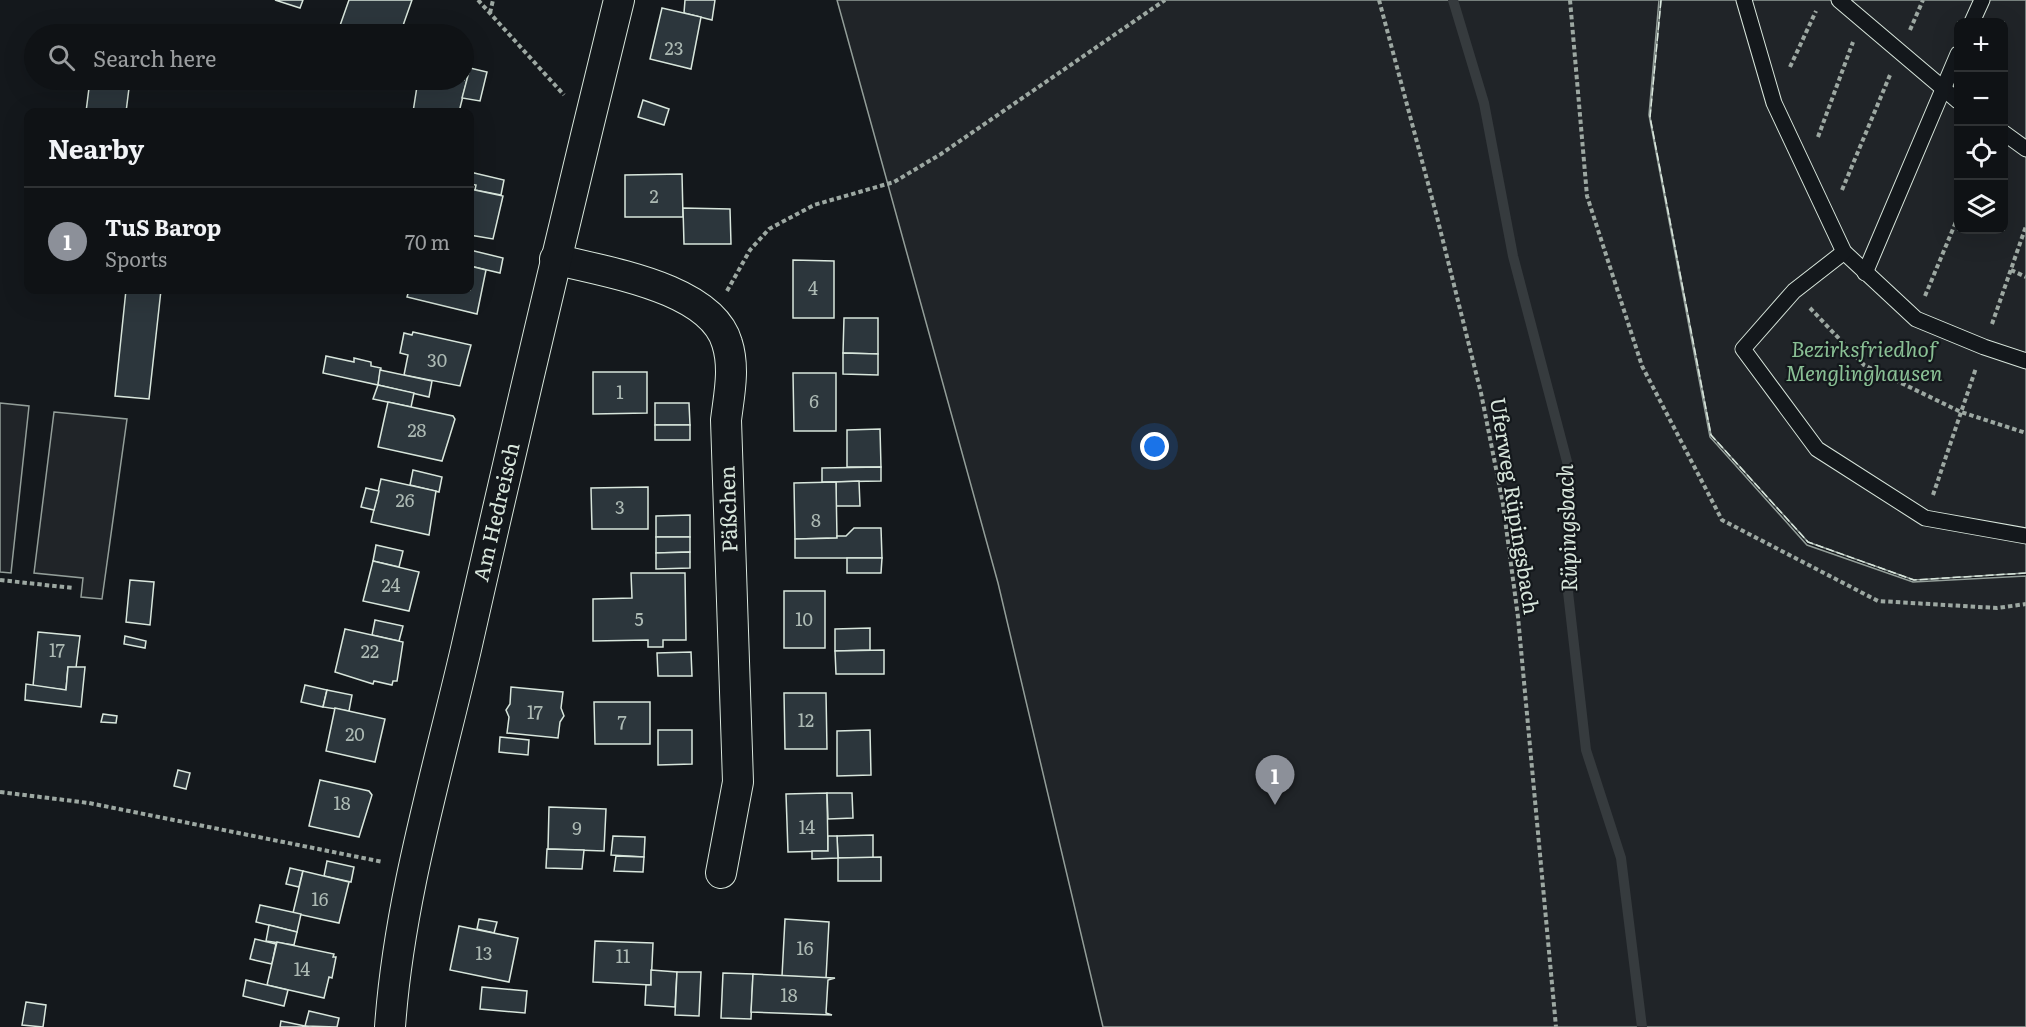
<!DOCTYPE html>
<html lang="en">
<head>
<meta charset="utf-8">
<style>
  :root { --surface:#0f1215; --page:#181b1e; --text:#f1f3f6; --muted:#9b9ea0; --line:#2f3234; --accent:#8c9099 }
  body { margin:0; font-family:Literata,serif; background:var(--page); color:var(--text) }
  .controls { position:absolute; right:18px; top:18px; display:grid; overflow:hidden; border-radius:12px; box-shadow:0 6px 24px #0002 }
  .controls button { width:54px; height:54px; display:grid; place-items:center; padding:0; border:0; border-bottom:2px solid var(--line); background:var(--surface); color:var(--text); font:30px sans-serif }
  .you { position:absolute; left:1155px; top:447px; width:21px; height:21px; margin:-15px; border:4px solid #fff; border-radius:50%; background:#1a73e8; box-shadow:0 0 0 9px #1a73e833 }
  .badge { display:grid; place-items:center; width:39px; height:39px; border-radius:50%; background:var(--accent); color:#fff; font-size:20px; font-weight:700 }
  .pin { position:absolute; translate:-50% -50px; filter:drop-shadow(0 2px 3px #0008) }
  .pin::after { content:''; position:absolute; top:32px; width:21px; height:18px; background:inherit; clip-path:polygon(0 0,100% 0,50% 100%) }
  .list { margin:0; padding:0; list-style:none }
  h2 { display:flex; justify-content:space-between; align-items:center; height:78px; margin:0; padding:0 24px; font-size:26px }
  h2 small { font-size:20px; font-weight:400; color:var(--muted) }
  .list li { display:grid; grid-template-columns:39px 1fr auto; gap:18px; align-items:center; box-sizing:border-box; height:108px; padding:0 24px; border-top:2px solid var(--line) }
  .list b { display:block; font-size:22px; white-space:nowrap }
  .list p { margin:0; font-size:20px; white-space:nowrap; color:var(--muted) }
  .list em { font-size:20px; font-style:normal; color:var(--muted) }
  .icon { flex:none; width:33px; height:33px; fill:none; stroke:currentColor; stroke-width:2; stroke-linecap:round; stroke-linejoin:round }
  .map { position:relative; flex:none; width:2026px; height:1027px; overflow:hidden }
  .search { position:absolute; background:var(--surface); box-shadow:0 6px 24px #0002; left:24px; top:24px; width:450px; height:66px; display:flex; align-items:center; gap:15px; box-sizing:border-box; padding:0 21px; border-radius:33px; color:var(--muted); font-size:22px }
  .panel { position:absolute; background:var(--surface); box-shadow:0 6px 24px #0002; left:24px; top:108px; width:450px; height:186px; border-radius:12px }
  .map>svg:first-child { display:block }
  .green { fill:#202428; stroke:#939e99; stroke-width:1.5; fill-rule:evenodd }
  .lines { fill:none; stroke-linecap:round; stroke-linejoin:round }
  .stream { stroke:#363b3e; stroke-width:10 }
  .building { fill:#2c363c; stroke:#d8e6dc; stroke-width:1.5 }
  .lane-casing { stroke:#d8e6dc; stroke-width:17 }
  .street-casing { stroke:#d8e6dc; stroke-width:32 }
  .path { stroke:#9da8a2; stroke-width:4; stroke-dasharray:4.5 3; stroke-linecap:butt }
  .lane { stroke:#14181c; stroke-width:15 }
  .street { stroke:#14181c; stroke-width:30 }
  .fence { stroke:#d8e6dc; stroke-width:1.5; stroke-dasharray:8 3; stroke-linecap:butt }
  .labels { text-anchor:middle; stroke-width:4.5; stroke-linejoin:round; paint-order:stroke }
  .number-label { font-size:18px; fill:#adbab4 }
  .park-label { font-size:21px; font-style:italic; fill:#8ac095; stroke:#14181c }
  .street-label { font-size:21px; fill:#d8e6dc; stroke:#14181c }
  .water-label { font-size:22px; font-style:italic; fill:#d8e6dc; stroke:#14181c }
</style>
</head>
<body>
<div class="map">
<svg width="2026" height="1027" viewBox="0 0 2026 1027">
  <rect width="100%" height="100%" fill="#14181c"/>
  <g class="green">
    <polygon points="837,0 1659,0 1649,115 1710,437 1807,545 1913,582 2026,576 2026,1027 1103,1027 998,583"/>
    <path d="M1661 0H2026V573L1914 580 1808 542 1711 435 1650 117ZM1958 22H2004V230H1958Z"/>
    <polygon points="0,403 29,406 11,573 0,572"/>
    <polygon points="54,412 127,419 102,599 81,597 83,578 34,573"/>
  </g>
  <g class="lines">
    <polyline class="stream" points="1453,0 1484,103 1513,256 1570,473 1568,592 1586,750 1621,858 1642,1027"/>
  </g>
  <g class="building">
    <polygon points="275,0 303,0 300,8"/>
    <polygon points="349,0 412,0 400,34 337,34"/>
    <polygon points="685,0 715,0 712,20 684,13"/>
    <polygon points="662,8 701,17 691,69 650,59"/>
    <polygon points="464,66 470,68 459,112 413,112 418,80 464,80"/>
    <polygon points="470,68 487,72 480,101 462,98"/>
    <polygon points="90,80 130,80 126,112 86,112"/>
    <polygon points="643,100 669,109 664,125 638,117"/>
    <polygon points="470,172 504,180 501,195 475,190 476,185 470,184"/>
    <polygon points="682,174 683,217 625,217 625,175"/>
    <polygon points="470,189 503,196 493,239 470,235"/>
    <polygon points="683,208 730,209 731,244 684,244"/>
    <polygon points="470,250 503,258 500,273 470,266"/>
    <polygon points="793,260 834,261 834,318 793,318"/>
    <polygon points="470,266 486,270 477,314 407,297 409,290 470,290"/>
    <polygon points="126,290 161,290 149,399 115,396"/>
    <polygon points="844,318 878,318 878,354 843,353"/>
    <polygon points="413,332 471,345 460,386 404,375 408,355 400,353 404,333 412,335"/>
    <polygon points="843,353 878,354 878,375 843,374"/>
    <polygon points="326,356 354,362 354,358 371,362 371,366 381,368 378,385 323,373"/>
    <polygon points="380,370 432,381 429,397 378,385"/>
    <polygon points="593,372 647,372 647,413 593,414"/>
    <polygon points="793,373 836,373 836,431 794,431"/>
    <polygon points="378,385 414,393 411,407 373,399"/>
    <polygon points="388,402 453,416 455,419 442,461 378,447"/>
    <polygon points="655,403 689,403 690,425 655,425"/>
    <rect x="655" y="425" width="35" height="15"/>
    <polygon points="880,429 881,467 847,467 847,430"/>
    <polygon points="881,467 881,481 822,482 822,468"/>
    <polygon points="413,470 442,477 439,492 410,485"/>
    <polygon points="381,479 436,491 429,535 371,522"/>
    <polygon points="859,481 860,506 836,506 836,482"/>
    <polygon points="836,482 837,538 795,539 794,483"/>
    <polygon points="648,487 648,529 592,529 591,488"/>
    <polygon points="366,488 379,491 374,510 361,507"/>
    <polygon points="690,515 690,537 656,537 656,516"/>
    <polygon points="854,528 881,528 882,558 795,558 795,539 837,538 837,536 846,536"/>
    <polygon points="656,537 690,537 690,552 656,553"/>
    <polygon points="376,545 403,551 399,567 373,561"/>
    <polygon points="690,552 690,568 656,569 656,553"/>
    <polygon points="847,558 882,558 881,573 847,573"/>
    <polygon points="373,561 419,572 409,611 363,601"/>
    <polygon points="631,573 685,573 686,640 663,640 663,647 648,647 648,640 593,641 593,599 632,598"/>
    <polygon points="130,580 154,582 150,625 126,622"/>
    <rect x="784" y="591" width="41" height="57"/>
    <polygon points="375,620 403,626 399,641 372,635"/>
    <polygon points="870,628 870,650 835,651 835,629"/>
    <polygon points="345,629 403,642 397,681 393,681 392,685 374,681 373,684 335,672"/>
    <polygon points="38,632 80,636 76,668 68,667 66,690 33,686"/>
    <polygon points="125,636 146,641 145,648 124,644"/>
    <polygon points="884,650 884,674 836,674 835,651"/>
    <polygon points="691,652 692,676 658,676 657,653"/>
    <polygon points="68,667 85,667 81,707 25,700 26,684 66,690"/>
    <polygon points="305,685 327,690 323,707 301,702"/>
    <polygon points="511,687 563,692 561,708 564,716 560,722 558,738 507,733 509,717 506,710 510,704"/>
    <polygon points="327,690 352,695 349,711 323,707"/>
    <polygon points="784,693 826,693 827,749 785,749"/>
    <polygon points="594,702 650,702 650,744 595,744"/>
    <polygon points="335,708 385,719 375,762 326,751"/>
    <polygon points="103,714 117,716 116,723 101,722"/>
    <polygon points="658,730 692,730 692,764 658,765"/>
    <polygon points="870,730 871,775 837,776 837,731"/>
    <polygon points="500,737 529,740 528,755 499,752"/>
    <polygon points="178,770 190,773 186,789 174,786"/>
    <polygon points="320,780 369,791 372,795 359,837 309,826"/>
    <polygon points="827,793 828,851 788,852 786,794"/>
    <polygon points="827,793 852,793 853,818 828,819"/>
    <polygon points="549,807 606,809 604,851 548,849"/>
    <polygon points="873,835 873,858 838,858 837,836"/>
    <polygon points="613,836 645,837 644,857 611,855"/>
    <polygon points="828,836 837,836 838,858 812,859 812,851 828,851"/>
    <polygon points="547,849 584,850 582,869 546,868"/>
    <polygon points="616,856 644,857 643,872 614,871"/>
    <polygon points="881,857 881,881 838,881 838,858"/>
    <polygon points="327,861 354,867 351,882 324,876"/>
    <polygon points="290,868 303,871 299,887 286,884"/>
    <polygon points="303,871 349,882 339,923 293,913"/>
    <polygon points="260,905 301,914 297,932 256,922"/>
    <polygon points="479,919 497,922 494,933 477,929"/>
    <polygon points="785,919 829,922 826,978 782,976"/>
    <polygon points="269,925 297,932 294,945 266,941"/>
    <polygon points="459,926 518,938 509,982 450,970"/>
    <polygon points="255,939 276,944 272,964 250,959"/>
    <polygon points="595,941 653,943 651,985 593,982"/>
    <polygon points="277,942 334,954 333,957 336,957 332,978 329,977 324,998 267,985"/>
    <polygon points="651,970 677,972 675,1007 645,1005 646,985 651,985"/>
    <polygon points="677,972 701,972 699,1016 675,1015"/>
    <polygon points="723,973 753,974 751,1019 721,1018"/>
    <polygon points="753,974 835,978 828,980 826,1013 832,1015 751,1012"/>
    <polygon points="246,980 288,990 284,1006 243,996"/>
    <polygon points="482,987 527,991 525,1013 480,1009"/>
    <polygon points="26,1002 46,1005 43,1027 22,1025"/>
    <polygon points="309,1011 339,1018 337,1027 305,1026"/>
    <polygon points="281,1021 305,1026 309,1027 280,1027"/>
  </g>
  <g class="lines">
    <defs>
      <g id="lane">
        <polyline points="1744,0 1774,103 1844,252 1916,319 1984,347 2026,361"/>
        <polyline points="1839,0 1958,101"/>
        <polyline points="1972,22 1982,0"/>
        <polyline points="2004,133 2026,149"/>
        <polyline points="1844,252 1794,291 1743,349 1817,449 1925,518 2026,536"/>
        <polyline points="1865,273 1958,54"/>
      </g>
      <g id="street">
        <path d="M555 259C604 272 711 287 727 343 735 368 729 395 726 420L738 782 721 873"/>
        <path d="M390 1027C399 899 437 774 466 649 515 432 566 216 619 0"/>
      </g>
    </defs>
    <use href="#lane" class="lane-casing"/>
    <use href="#street" class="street-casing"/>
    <g class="path">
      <polyline points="478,0 564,95"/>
      <polyline points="1379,0 1437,217 1481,393 1503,504 1518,617 1556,1027"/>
      <polyline points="1570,0 1587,196 1642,366 1722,520 1878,601 1997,608 2026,604"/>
      <polyline points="490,13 493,0"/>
      <polyline points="1910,30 1923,0"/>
      <polyline points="1790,67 1816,11"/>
      <polyline points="1818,137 1853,42"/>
      <polyline points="1842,190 1890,75"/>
      <polyline points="2011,270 2026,277"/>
      <polyline points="727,291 750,250 769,229 814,205 894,182 941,154 1165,0"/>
      <polyline points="1925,296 1958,217"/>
      <polyline points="1810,308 1864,365 1961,412 2026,433"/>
      <polyline points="1992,324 2026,226"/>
      <polyline points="1933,495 1976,368"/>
      <polyline points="0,580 73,588"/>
      <polyline points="0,792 89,803 383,862"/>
    </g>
    <use href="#lane" class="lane"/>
    <use href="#street" class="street"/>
    <polyline class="fence" points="1661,0 1650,117 1711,435 1808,542 1914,580 2026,573"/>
  </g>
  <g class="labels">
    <g class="number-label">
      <text x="674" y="55">23</text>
      <text x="654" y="203">2</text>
      <text x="813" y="295">4</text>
      <text x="437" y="367">30</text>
      <text x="620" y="399">1</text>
      <text x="814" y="408">6</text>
      <text x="417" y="437">28</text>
      <text x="405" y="507">26</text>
      <text x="620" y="514">3</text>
      <text x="816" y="527">8</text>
      <text x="391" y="592">24</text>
      <text x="639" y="626">5</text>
      <text x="804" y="626">10</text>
      <text x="57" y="657">17</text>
      <text x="370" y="658">22</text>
      <text x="535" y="719">17</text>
      <text x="806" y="727">12</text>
      <text x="622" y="729">7</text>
      <text x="355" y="741">20</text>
      <text x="342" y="810">18</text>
      <text x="807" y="834">14</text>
      <text x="577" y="835">9</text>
      <text x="320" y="906">16</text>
      <text x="805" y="955">16</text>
      <text x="484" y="960">13</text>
      <text x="623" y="963">11</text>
      <text x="302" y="976">14</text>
      <text x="789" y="1002">18</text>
    </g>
    <g class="park-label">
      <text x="1864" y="357">Bezirksfriedhof<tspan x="1864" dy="24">Menglinghausen</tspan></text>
    </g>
    <g class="street-label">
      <text transform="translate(1514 506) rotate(81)" y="7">Uferweg Rüpingsbach</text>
      <text transform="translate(729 509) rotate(-92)" y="7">Päßchen</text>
      <text transform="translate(497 512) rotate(-77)" y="7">Am Hedreisch</text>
    </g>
    <g class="water-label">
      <text transform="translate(1567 528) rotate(-92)" y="8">Rüpingsbach</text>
    </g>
  </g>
</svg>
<div class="controls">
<button>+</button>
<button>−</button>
<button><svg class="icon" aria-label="locate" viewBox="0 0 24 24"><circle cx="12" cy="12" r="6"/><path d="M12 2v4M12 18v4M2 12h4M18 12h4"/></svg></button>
<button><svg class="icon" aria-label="layers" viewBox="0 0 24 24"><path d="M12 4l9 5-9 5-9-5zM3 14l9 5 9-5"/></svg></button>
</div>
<div class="you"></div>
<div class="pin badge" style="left:1275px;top:805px">1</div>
<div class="search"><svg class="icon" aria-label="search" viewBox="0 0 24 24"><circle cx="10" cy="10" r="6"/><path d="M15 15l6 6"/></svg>Search here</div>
<section class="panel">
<h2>Nearby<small></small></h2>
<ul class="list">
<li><span class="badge">1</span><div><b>TuS Barop</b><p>Sports</p></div><em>70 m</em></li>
</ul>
</section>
</div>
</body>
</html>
